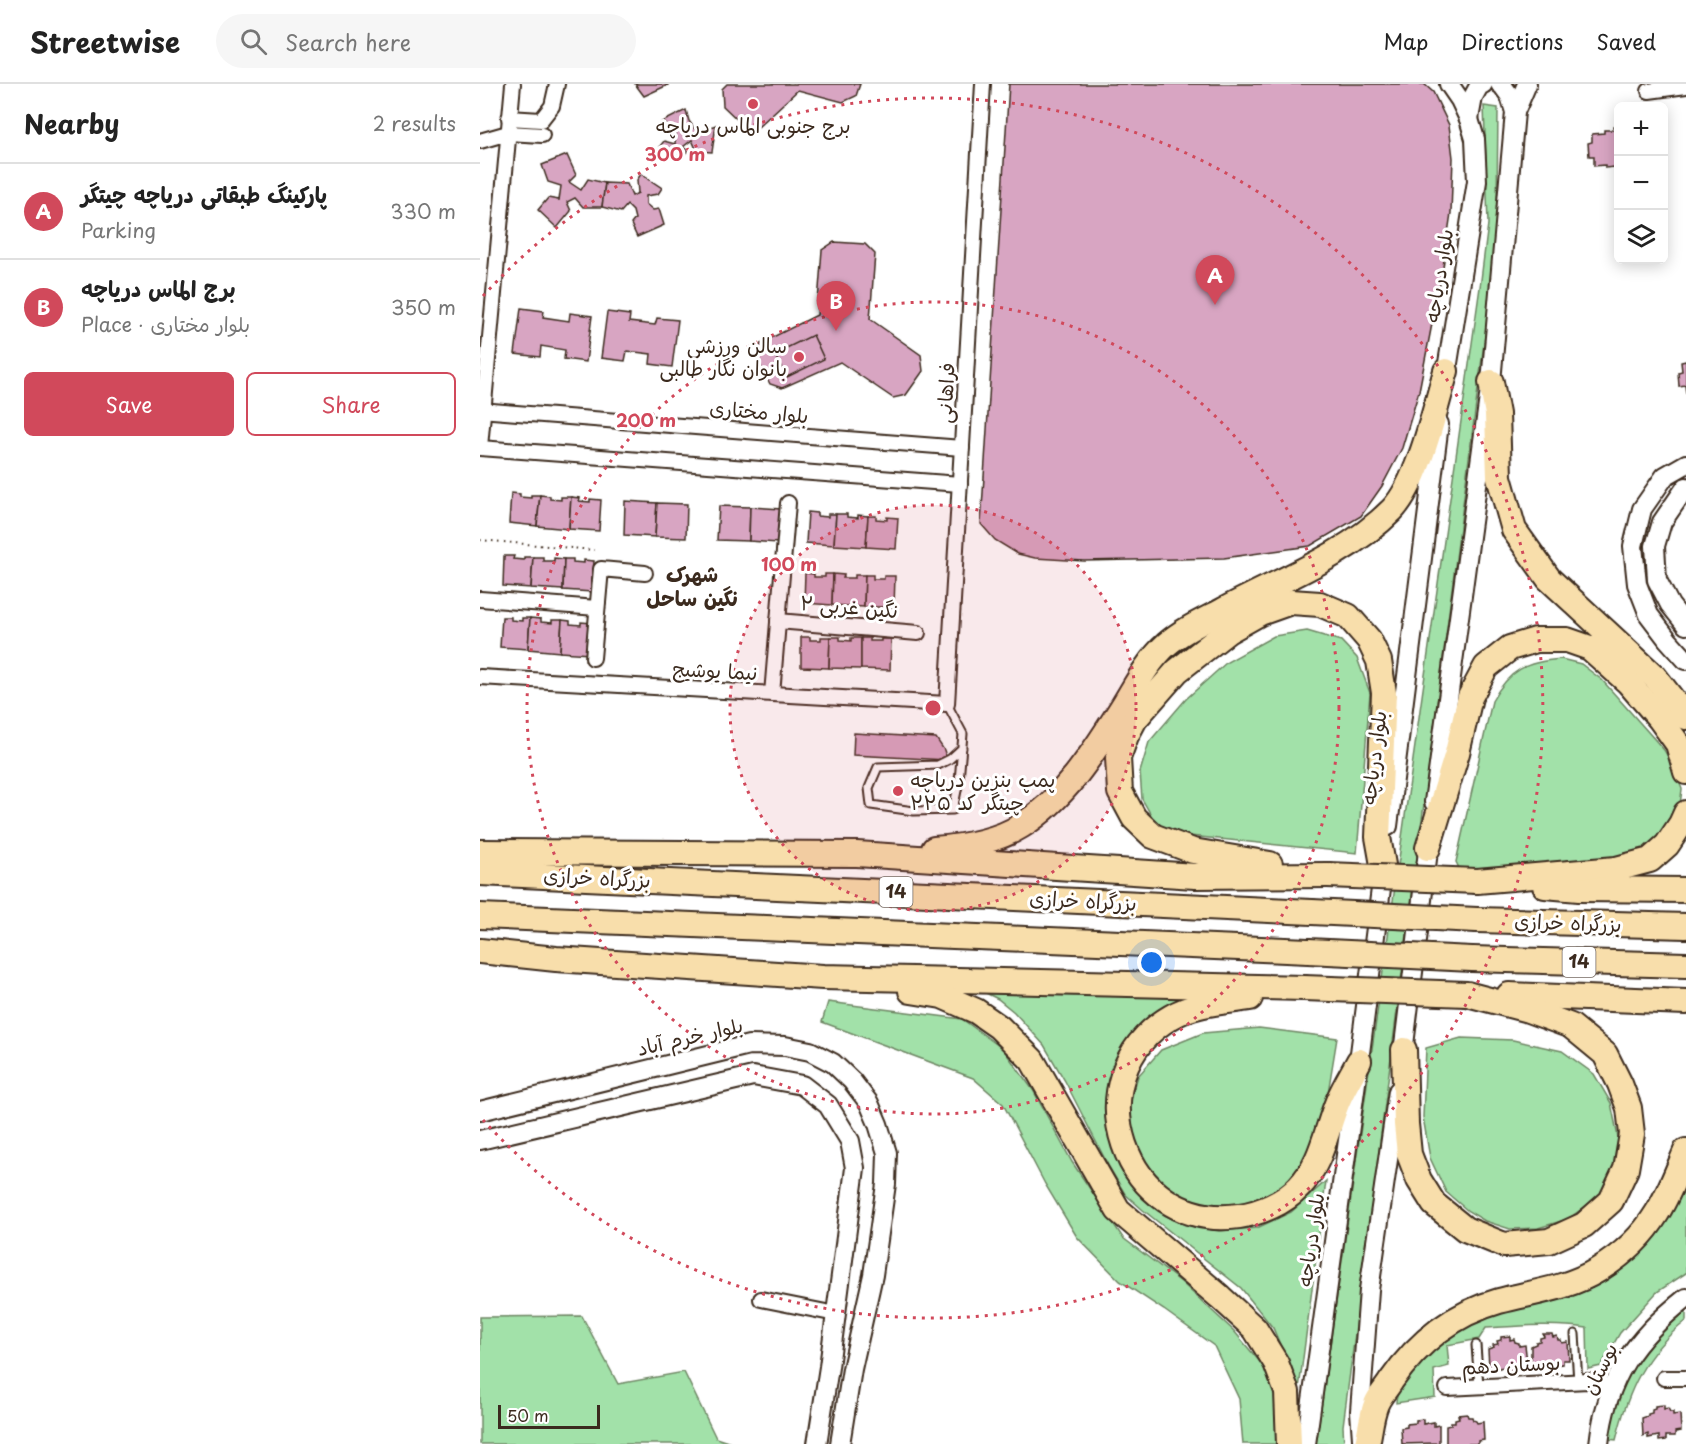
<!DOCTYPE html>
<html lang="en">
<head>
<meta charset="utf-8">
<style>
  :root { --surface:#fff; --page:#f6f6f6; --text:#222; --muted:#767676; --line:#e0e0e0; --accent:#d1495b }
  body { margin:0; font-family:"Playpen Sans","Playpen Sans Arabic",sans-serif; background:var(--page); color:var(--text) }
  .controls { position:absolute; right:18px; top:18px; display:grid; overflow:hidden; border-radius:9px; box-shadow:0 3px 15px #0003 }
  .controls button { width:54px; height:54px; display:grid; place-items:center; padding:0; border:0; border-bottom:2px solid var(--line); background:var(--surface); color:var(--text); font:30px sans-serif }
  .scale { position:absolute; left:18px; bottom:15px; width:102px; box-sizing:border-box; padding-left:6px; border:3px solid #3b2a1e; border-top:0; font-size:16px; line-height:21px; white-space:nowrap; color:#3b2a1e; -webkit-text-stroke:4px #fff; paint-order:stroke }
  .you { position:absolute; left:672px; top:879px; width:21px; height:21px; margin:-15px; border:4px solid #fff; border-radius:50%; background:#1a73e8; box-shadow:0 0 0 9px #1a73e833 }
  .badge { display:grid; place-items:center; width:39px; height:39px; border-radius:50%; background:var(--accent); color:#fff; font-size:20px; font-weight:700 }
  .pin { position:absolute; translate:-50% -50px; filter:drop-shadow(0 2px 3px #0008) }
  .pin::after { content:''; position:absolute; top:32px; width:21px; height:18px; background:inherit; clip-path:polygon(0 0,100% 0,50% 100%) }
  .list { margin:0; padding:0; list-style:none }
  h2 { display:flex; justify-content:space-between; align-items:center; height:78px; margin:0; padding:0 24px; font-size:26px }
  h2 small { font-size:20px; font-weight:400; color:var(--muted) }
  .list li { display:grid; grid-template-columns:39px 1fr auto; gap:18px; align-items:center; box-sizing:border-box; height:96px; padding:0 24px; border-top:2px solid var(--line) }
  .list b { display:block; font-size:22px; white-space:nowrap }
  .list p { margin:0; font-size:20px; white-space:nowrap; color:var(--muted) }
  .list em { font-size:20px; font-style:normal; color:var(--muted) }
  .actions { display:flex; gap:12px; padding:18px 24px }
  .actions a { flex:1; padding:14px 0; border:2px solid var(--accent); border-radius:9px; text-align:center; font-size:21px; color:var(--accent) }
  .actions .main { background:var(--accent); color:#fff }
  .icon { flex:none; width:33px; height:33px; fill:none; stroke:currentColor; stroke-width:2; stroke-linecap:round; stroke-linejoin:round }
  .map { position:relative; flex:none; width:1206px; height:1360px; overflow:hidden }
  header { display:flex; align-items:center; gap:36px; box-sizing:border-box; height:84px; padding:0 30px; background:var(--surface); border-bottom:2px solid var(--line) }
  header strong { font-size:28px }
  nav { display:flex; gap:33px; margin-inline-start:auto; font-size:21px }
  .search { width:420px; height:54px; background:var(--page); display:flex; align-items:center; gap:15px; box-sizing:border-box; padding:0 21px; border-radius:33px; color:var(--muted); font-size:22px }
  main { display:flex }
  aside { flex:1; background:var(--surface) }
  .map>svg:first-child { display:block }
  .green { fill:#a2e1a9; stroke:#6e8664; stroke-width:1.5 }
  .building { fill:#d8a5c2; stroke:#3b2a1e; stroke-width:1.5 }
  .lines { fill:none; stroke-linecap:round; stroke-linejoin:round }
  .lane-casing { stroke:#3b2a1e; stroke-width:11 }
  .street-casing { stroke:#3b2a1e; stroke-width:18 }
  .secondary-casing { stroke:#3b2a1e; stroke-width:22 }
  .highway-casing { stroke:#3b2a1e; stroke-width:28 }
  .path { stroke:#3b2a1e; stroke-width:2; stroke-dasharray:1.5 4.5; stroke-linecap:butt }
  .lane { stroke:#fff; stroke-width:7 }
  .street { stroke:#fff; stroke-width:14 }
  .secondary { stroke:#fff; stroke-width:18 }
  .highway { stroke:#f8deab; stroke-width:24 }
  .highway-bridge-casing { stroke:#3b2a1e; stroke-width:28; stroke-linecap:butt }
  .highway-bridge { stroke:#f8deab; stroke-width:24 }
  .ring { fill:none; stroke:#d1495b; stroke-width:3; stroke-dasharray:3 6 }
  .poi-dot { fill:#d1495b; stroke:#fff; stroke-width:2 }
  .labels { text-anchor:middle; stroke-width:6; stroke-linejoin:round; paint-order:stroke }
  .shield { fill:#fff; stroke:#766a62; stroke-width:1.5 }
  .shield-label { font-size:18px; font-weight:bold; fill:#3b2a1e }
  .poi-label { font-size:20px; fill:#3b2a1e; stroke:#fff }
  .street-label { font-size:20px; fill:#3b2a1e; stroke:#fff }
  .neighbourhood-label { font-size:21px; font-weight:bold; fill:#3b2a1e; stroke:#fff }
  .centre { fill:#d1495b; stroke:#fff; stroke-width:3 }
  .ring-label { font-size:18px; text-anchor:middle; font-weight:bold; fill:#d1495b; stroke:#fff; stroke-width:6; stroke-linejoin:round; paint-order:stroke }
</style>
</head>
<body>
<header>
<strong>Streetwise</strong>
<div class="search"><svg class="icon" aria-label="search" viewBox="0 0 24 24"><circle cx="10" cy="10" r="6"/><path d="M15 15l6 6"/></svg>Search here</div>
<nav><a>Map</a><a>Directions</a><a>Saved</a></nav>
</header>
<main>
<aside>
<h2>Nearby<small>2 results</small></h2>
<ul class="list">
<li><span class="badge">A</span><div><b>پارکینگ طبقاتی دریاچه چیتگر</b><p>Parking</p></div><em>330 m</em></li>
<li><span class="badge">B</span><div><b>برج الماس دریاچه</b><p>Place · بلوار مختاری</p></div><em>350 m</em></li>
</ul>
<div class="actions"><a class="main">Save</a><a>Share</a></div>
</aside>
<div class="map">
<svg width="1206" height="1360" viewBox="0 0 1206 1360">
  <rect width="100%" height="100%" fill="#fff"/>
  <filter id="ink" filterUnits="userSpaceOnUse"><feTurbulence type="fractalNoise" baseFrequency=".0167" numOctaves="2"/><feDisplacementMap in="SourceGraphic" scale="12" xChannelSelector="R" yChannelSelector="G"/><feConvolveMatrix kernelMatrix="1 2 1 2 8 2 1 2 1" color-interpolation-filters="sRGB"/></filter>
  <g filter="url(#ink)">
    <g class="green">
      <polygon points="1004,22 1018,24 1017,122 1014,182 863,1342 864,1360 836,1360 1001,196 1008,140"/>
      <polygon points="827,547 861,557 877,574 890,609 877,769 690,750 674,736 662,715 660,688 669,658 706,615 747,578 794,552"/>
      <path d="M1081 575 1101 580 1122 596 1184 666 1192 680 1202 705 1199 729 1168 768 1147 775 1043 784H979L976 778 1012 617C1030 585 1046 578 1081 575Z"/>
      <polygon points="485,899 760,909 667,942 632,1062 649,1098 680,1127 705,1141 739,1147 777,1144 811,1128 846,1097 819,1305 793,1244 761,1204 663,1126 645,1110 629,1083 585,997 564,961 534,928 518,915"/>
      <polygon points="348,918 482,935 523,965 553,1006 592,1078 643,1154 701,1198 754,1247 795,1296 805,1360 763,1360 759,1315 734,1262 684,1226 640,1197 597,1153 565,1100 523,1020 493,994 342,938"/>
      <polygon points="779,944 857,954 844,1033 832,1070 805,1103 785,1114 760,1121 736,1123 714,1118 691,1108 670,1086 653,1055 649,1022 658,992 681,966 723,949"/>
      <polygon points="981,954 1033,956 1082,967 1114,990 1131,1019 1139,1058 1133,1088 1122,1110 1088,1135 1058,1144 1030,1145 1005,1137 988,1127 966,1108 950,1074 943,1033 946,964"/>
      <path d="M1206 1096V1189L1177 1208 1140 1249 1121 1282 1108 1285 1107 1244C1073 1239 1040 1242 1006 1244L999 1255 967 1261 969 1282 954 1286 955 1313 916 1319C916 1307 926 1297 933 1288 938 1281 943 1272 950 1267 966 1252 992 1237 1013 1230 1023 1226 1037 1225 1048 1223 1076 1218 1101 1211 1125 1197 1166 1172 1188 1139 1206 1096Z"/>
      <path d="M1206 1224V1237C1165 1269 1148 1306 1136 1356L1128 1355C1135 1319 1145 1289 1168 1260 1179 1247 1194 1235 1206 1224Z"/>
      <polygon points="102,1232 138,1300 204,1288 236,1354 254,1360 0,1360 0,1233"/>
    </g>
    <g class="building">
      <polygon points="155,0 188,0 188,1 164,12"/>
      <polygon points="247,0 380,0 376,12 363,18 318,6 278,43 264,42 243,22 242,5"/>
      <polygon points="529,0 944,0 953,8 969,41 973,74 971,129 963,183 939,307 922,364 902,402 881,432 830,462 744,474 604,477 555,474 538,470 515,456 501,440"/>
      <polygon points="206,26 209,37 217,48 236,41 232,68 217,67 212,56 203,63 208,67 198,75 180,62 184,57 195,60 196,46 182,38"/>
      <polygon points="1138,41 1138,85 1135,85 1135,83 1125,84 1125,81 1114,82 1114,72 1109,72 1108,59 1112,58 1112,50 1124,49 1124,46 1134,46 1133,42"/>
      <polygon points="87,71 96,91 89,98 101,106 108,95 125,99 122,123 103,123 95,114 87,118 91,127 77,144 58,126 68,114 79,116 81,102 68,98 62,81"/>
      <polygon points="161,90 182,104 178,110 166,112 166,120 173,126 179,125 184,141 157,153 151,140 155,135 153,127 147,121 141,128 122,123 125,99 147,100 152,112 158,109 157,96"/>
      <polygon points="354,158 385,160 395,170 390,235 441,271 443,287 426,311 413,314 360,278 302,304 290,300 277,275 281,259 337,231 342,166"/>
      <polygon points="41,224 64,227 63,233 89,237 90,229 112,232 106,278 84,275 85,266 61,262 60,273 35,270"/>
      <polygon points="127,228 150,231 149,238 175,241 177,234 198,236 192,283 170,280 171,270 147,267 145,277 121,274"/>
      <polygon points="333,251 344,275 307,293 294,270"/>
      <polygon points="1206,277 1206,310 1205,301 1199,302 1198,288 1202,287 1201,278"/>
      <polygon points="31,409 40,410 40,413 51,414 51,411 60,411 57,442 29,439"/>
      <polygon points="60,411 70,412 70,415 81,416 81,413 91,413 89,445 57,442"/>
      <polygon points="91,413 100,414 99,417 110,418 110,415 121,416 119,447 89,445"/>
      <polygon points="145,417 177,419 175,453 144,451"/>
      <polygon points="177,419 207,420 206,454 175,453"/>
      <polygon points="239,422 270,423 269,457 237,456"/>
      <polygon points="270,423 301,425 299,459 269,457"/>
      <polygon points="328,428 337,429 337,432 348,433 348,430 356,430 354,461 326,459"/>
      <polygon points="356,430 367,430 367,433 378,434 378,431 388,432 386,463 354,461"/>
      <polygon points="388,432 396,432 396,435 407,436 407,433 418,434 416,465 386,463"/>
      <polygon points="24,472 34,472 33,475 44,476 44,473 53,473 51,504 23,502"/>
      <polygon points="53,473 63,473 63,477 74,477 74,474 84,475 83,506 51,504"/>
      <polygon points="84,475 93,475 93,478 104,479 104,476 114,477 112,508 83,506"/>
      <polygon points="325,489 334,490 334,493 345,493 345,490 353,490 352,521 324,519"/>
      <polygon points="353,490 364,491 363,494 375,494 375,491 385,491 384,523 352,521"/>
      <polygon points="385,491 393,491 393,495 404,495 404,492 415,492 414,523 384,523"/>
      <polygon points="22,533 31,533 31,536 42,537 42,534 50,534 48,565 20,563"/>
      <polygon points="50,534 61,535 61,538 72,539 72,536 82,536 80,568 48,565"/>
      <polygon points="82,536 90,537 90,540 101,541 101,538 112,539 110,570 80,568"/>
      <polygon points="321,553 330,553 330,556 341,556 341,553 350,553 349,584 321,583"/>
      <polygon points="350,553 360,553 360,556 371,557 371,554 381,554 381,585 349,584"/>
      <polygon points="381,554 390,554 390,557 401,557 401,555 411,555 410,586 381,585"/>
      <polygon points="374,649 456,654 464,666 467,676 373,671"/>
      <polygon points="1063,1250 1072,1250 1073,1253 1077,1252 1078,1256 1081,1256 1082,1259 1088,1258 1089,1276 1083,1276 1083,1280 1075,1281 1075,1284 1067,1285 1067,1281 1057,1283 1057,1279 1051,1280 1051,1262 1056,1260 1056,1258 1060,1257 1060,1254 1064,1253"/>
      <polygon points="1030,1252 1030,1256 1034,1255 1035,1258 1039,1259 1039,1262 1045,1261 1047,1278 1040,1279 1040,1283 1032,1283 1032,1287 1025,1288 1024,1283 1014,1285 1014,1282 1009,1283 1008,1265 1014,1263 1013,1261 1018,1260 1017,1257 1021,1256 1021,1253"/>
      <polygon points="1184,1321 1184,1325 1188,1324 1190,1328 1193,1328 1193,1331 1200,1330 1201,1347 1195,1348 1195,1352 1186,1352 1186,1356 1179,1357 1179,1352 1168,1354 1168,1350 1163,1352 1162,1334 1168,1332 1168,1330 1172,1329 1172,1326 1175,1325 1175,1322"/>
      <polygon points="987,1330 988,1333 992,1333 993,1336 996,1337 997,1339 1003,1338 1004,1356 998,1357 998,1360 966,1360 966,1342 971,1341 971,1338 975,1338 975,1335 979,1334 978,1331"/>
      <polygon points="943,1335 943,1340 954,1338 954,1342 959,1341 959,1359 922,1360 921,1344 927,1343 927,1340 936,1339 936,1336"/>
    </g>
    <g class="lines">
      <defs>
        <g id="lane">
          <polyline points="467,620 483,650 479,697 473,726 434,727 391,721 389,704 398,683 458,681 470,675 482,664"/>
          <polyline points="1095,1250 1098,1298"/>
          <polyline points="996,1261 999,1302"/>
        </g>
        <g id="street">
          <polyline points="1169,7 1206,2"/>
          <polyline points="29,34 61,36 72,22 77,0"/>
          <polyline points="0,57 28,49 62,51"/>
          <polyline points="0,326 482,364"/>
          <polyline points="0,363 33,0"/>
          <polyline points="0,364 480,400"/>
          <polyline points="0,515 117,524"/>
          <polyline points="298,537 438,549"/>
          <polyline points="113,574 121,485 165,489"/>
          <polyline points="0,593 467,620 503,0"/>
          <polyline points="292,610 308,419"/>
          <polyline points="281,1215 356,1230"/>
          <polyline points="1184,1294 1206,1294"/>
          <polyline points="967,1304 1108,1297 1132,1302"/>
        </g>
        <g id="secondary">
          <polyline points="1020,0 1022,1 1030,12 1035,28"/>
          <polyline points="989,35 993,13 999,2 1003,0"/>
          <polyline points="965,298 997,97 995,55 989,35 980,16 969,0"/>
          <polyline points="1206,380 1185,392 1162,425 1153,462 1157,500 1169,531 1188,556 1206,576"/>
          <polyline points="1206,403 1182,438 1175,462 1177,496 1190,521 1206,541"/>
          <polyline points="954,718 1011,298 1035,28 1047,0"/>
          <polyline points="908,742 959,340"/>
          <polyline points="922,977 950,751"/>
          <polyline points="0,1027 269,961 305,962 330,967 353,979 372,997 389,1019 398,1040 407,1069 406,1100 393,1191 372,1285 360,1360"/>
          <polyline points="0,1056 273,992 322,1001 348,1021 370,1057 375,1084 349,1283 337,1360"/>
          <polyline points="882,1355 880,1327 889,1206 918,1007"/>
          <polyline points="826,1360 879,977 904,781"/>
          <path d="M1119 1360C1126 1294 1155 1254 1206 1214"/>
        </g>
        <g id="highway">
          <polyline points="1011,298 1017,330 1019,393 1034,446 1069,495 1175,593 1206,633"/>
          <polyline points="948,764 977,669 990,613 1006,583 1030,564 1056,556 1087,556 1110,564 1148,598 1180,635 1198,660 1206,688"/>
          <path d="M454 765C482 763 517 757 541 742 586 714 615 666 643 622 656 601 668 577 687 560 703 546 723 537 742 527 799 496 865 473 912 426 939 398 955 325 966 287"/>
          <polyline points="0,768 377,770 715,792 848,791"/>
          <polyline points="790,780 713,767 673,752 654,734 640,708 638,674 646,652 655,635 697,587 748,547 780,529 811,518 840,520 868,532 889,556 899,577 904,609 898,753 903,781"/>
          <polyline points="0,789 832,828"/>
          <polyline points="997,797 1136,785 1170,776 1187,761 1201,740 1206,729"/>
          <polyline points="1065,802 1099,805 1206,806"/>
          <polyline points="0,832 828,867"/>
          <polyline points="997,836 1206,842"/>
          <polyline points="0,867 76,875 343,893 824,904"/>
          <polyline points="992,875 1206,881"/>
          <polyline points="431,907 462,912 496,927 519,943 552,976 638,1126 740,1213 775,1245 796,1279 807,1308 809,1360"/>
          <polyline points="1029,911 1206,918"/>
          <path d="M770 914C745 918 714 919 691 933 591 991 643 1148 759 1132 780 1129 804 1119 819 1103 842 1079 846 1046 858 1017 864 1003 872 990 879 977"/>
          <polyline points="924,966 926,1040 929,1070 939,1096 954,1120 985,1145 1024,1161 1069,1157 1104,1141 1131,1117 1146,1085 1152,1050 1149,1024 1140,1000 1125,970 1091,942 1048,926 987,910"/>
          <path d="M887 1360C890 1347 891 1332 896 1320 899 1312 907 1304 911 1297 938 1258 973 1230 1019 1217 1053 1208 1087 1205 1118 1186 1141 1172 1163 1152 1177 1129 1189 1110 1197 1088 1206 1067"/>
        </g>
      </defs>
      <use href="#lane" class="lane-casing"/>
      <use href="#street" class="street-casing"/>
      <use href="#secondary" class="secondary-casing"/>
      <use href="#highway" class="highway-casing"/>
      <polyline class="path" points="0,456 114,466"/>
      <use href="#lane" class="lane"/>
      <use href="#street" class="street"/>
      <use href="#secondary" class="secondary"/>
      <use href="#highway" class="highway"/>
      <defs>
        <g id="highway-bridge">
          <polyline points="848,791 997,797"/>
          <polyline points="832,828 997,836"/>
          <polyline points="828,867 992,875"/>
          <polyline points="824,904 987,910"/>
        </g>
      </defs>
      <use href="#highway-bridge" class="highway-bridge-casing"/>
      <use href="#highway-bridge" class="highway-bridge"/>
    </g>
  </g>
  <circle cx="453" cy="624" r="203" fill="#d1495b" fill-opacity=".12"/>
  <g class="ring">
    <circle cx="453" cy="624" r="203"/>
    <circle cx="453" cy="624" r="406"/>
    <path d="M3 212A610 610 0 1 1 3 1036"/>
  </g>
  <g class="poi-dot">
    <circle cx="273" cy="20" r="6"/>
    <circle cx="319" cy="273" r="6"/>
    <circle cx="418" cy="707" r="6"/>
  </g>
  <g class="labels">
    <g class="shield">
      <rect x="399.5" y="793" width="33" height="30" rx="4.5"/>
      <rect x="1082.5" y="863" width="33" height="30" rx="4.5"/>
    </g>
    <g class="shield-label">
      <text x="416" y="814">14</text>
      <text x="1099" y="884">14</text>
    </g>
    <g class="poi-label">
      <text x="273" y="49">برج جنوبی الماس دریاچه</text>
      <text x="307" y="269" text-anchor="end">سالن ورزشی<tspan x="307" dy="23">بانوان نگار طالبی</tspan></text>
      <text x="430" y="703" text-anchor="start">پمپ بنزین دریاچه<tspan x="430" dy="23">چیتگر کد ۲۲۵</tspan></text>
    </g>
    <g class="street-label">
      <text transform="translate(959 192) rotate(-81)" y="7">بلوار دریاچه</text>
      <text transform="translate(466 309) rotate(-87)" y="7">فراهانی</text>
      <text transform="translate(279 328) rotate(5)" y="7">بلوار مختاری</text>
      <text transform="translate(369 523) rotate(5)" y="7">نگین غربی ۲</text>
      <text transform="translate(235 587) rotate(3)" y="7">نیما یوشیج</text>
      <text transform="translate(894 674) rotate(-83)" y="7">بلوار دریاچه</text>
      <text transform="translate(117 794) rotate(3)" y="7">بزرگراه خرازی</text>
      <text transform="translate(603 817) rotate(3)" y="7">بزرگراه خرازی</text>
      <text transform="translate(1088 839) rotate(2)" y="7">بزرگراه خرازی</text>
      <text transform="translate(210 953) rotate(-13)" y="7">بلوار خرم آباد</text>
      <text transform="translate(831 1156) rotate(-82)" y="7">بلوار دریاچه</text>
      <text transform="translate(1031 1281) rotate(-3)" y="7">بوستان دهم</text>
      <text transform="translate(1120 1285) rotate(-64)" y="7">بوستان</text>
    </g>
    <g class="neighbourhood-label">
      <text x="212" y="498">شهرک<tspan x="212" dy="24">نگین ساحل</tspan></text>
    </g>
  </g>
  <circle cx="453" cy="624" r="9" class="centre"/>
  <g class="ring-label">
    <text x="195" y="77">300 m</text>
    <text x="166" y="343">200 m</text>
    <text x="309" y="487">100 m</text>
  </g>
</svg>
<div class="controls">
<button>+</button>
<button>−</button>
<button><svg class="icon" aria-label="layers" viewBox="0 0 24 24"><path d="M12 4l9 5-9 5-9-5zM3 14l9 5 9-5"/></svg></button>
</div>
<div class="scale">50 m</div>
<div class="you"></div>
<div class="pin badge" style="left:735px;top:221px">A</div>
<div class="pin badge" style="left:356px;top:247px">B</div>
</div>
</main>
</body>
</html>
